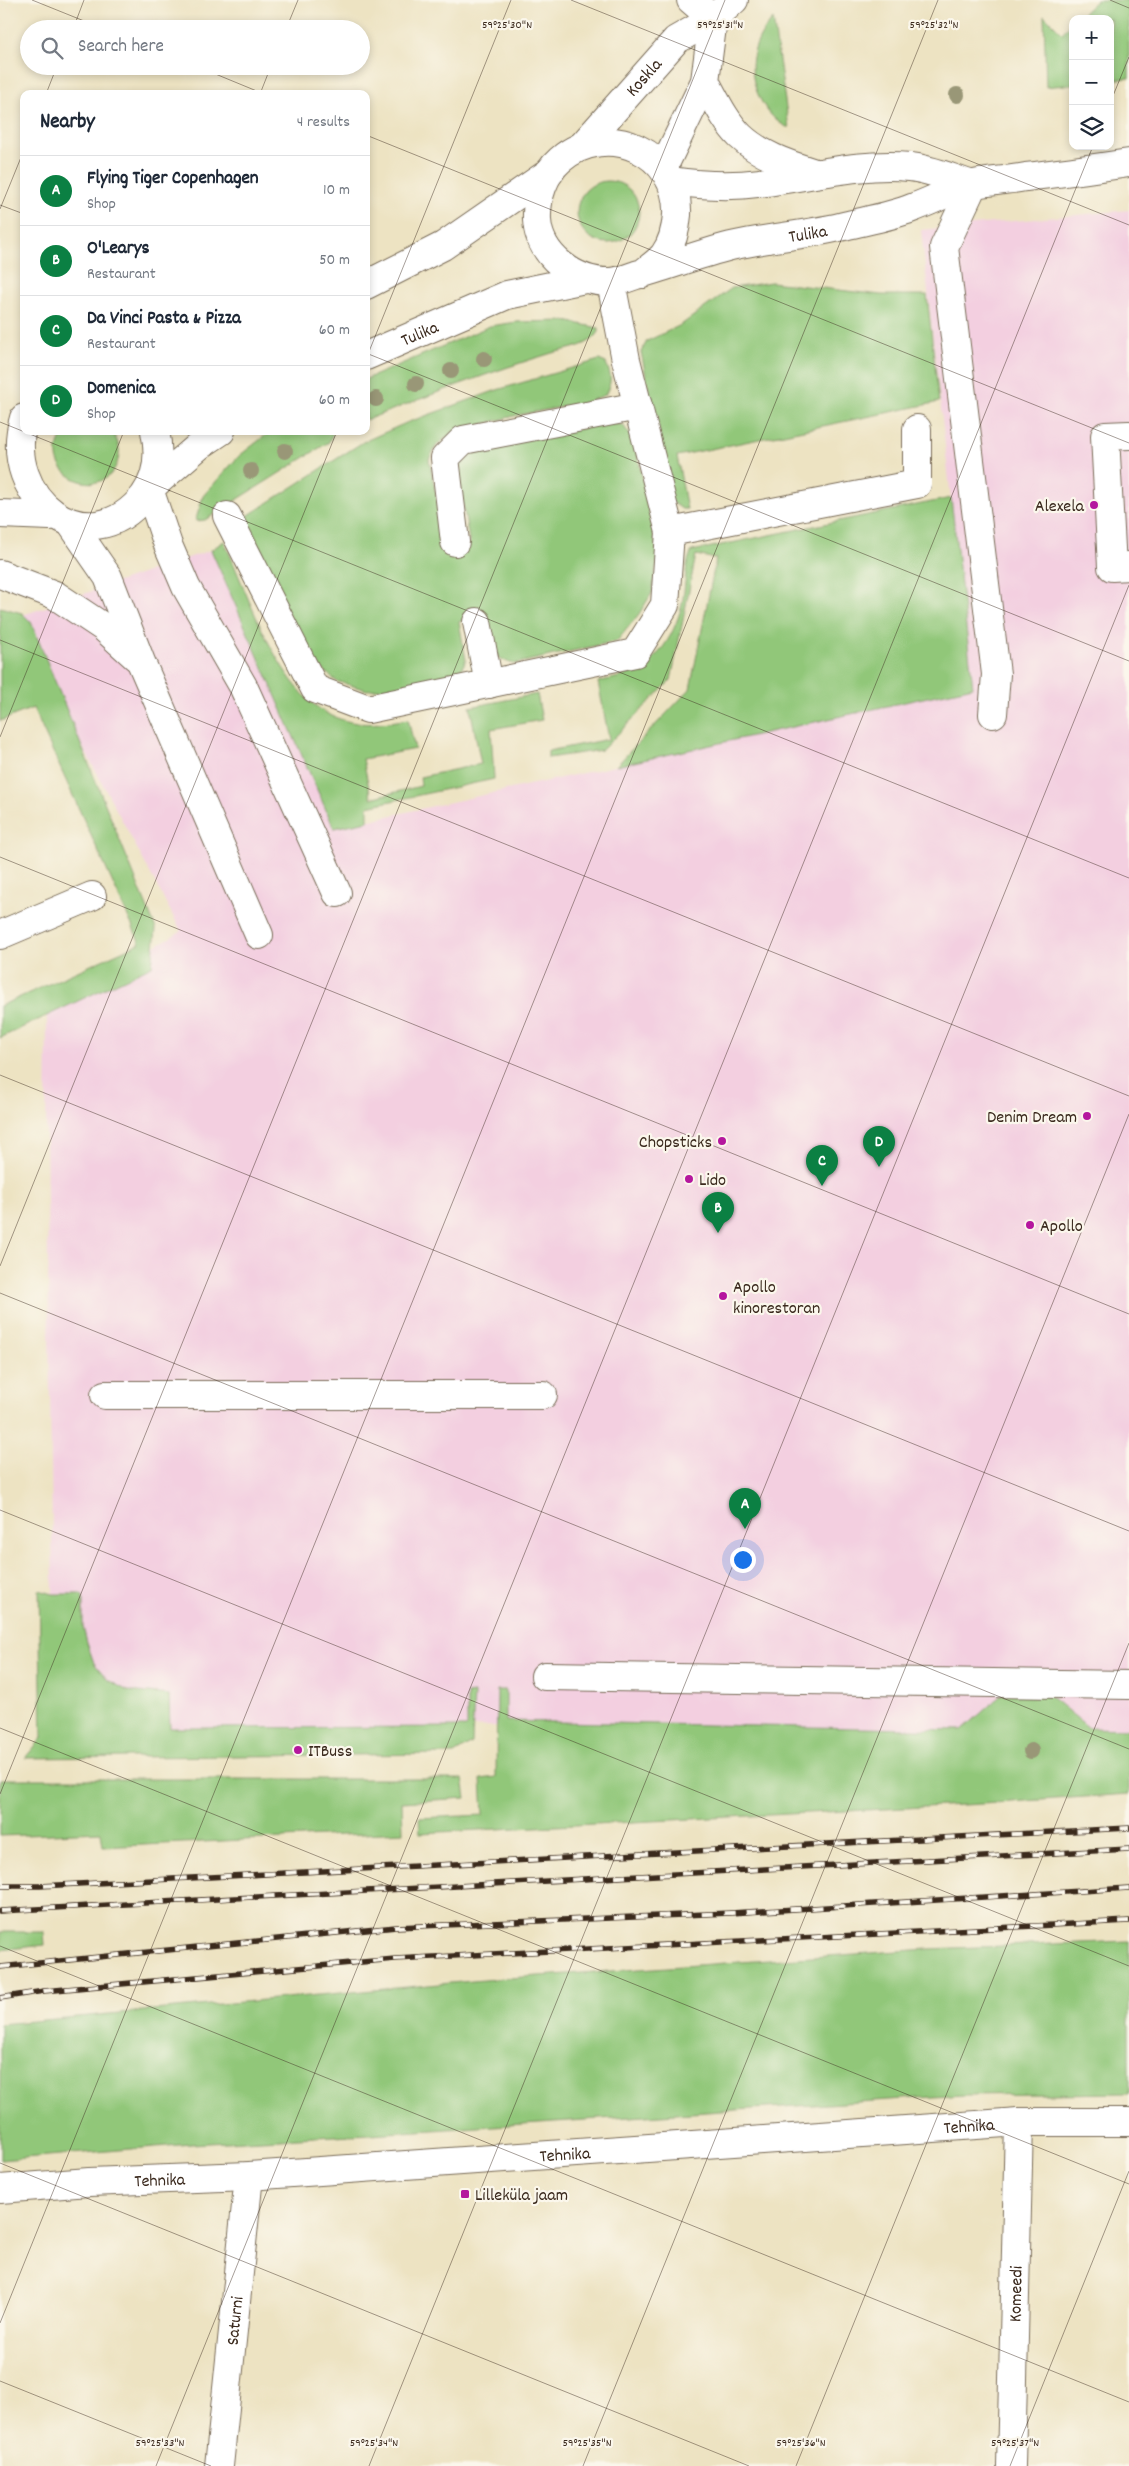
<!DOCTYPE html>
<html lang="en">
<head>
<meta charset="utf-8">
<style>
  :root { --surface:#fff; --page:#f6f6f7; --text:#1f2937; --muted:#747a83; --line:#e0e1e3; --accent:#0b8043 }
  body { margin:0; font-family:Dekko,sans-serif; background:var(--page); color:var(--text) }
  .controls { position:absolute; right:15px; top:15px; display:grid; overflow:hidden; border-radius:10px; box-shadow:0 2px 8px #0003 }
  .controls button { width:45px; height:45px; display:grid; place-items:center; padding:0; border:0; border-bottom:1px solid var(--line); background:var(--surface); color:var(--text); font:25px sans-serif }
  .you { position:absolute; left:742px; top:1559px; width:18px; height:18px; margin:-12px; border:4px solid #fff; border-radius:50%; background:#1a73e8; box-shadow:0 0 0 8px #1a73e833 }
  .badge { display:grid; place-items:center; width:32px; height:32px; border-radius:50%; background:var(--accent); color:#fff; font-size:16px; font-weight:700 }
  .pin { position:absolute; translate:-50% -41px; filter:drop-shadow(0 1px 2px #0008) }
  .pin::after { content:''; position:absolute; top:26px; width:18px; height:15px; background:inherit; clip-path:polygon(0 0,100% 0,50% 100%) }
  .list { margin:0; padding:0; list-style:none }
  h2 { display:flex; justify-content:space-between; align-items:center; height:65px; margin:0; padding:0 20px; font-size:21px }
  h2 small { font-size:16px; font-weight:400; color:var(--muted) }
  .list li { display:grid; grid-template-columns:32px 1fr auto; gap:15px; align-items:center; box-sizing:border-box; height:70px; padding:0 20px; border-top:1px solid var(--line) }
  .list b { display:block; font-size:19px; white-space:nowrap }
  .list p { margin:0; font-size:16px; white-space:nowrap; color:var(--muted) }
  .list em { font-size:16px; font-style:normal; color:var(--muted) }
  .icon { flex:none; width:28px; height:28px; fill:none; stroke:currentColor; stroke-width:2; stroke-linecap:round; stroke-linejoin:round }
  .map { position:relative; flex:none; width:1129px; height:2466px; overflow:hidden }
  .search { position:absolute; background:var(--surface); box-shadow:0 2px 8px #0003; left:20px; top:20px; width:350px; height:55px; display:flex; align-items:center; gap:12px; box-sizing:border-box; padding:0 18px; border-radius:28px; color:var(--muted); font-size:19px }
  .panel { position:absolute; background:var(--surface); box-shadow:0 2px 8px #0003; left:20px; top:90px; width:350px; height:345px; border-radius:10px }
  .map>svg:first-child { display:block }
  .built { fill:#f3cfe0 }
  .green { fill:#91c779; stroke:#66784c }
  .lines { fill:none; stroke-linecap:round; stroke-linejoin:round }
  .minor-casing { stroke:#796b57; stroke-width:30 }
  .major-casing { stroke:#796b57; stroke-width:30 }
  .minor { stroke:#fff; stroke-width:28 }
  .major { stroke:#fff; stroke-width:28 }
  .rail-casing { stroke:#3b2a1e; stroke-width:5.5 }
  .rail { stroke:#fbf7ec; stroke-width:4; stroke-dasharray:11; stroke-linecap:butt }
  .tree { fill:#999777 }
  .ticks { fill:none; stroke:#3b2a1e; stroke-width:1; stroke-opacity:0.45 }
  .poi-dot { fill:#b5179e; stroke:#fbf7ec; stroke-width:2 }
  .labels { text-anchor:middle; stroke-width:4.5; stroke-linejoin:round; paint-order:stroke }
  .street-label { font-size:18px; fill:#3b2a1e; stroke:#fbf7ec }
  .poi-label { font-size:18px; fill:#3b2a1e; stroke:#fbf7ec; text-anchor:start }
  .ticks-label { font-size:12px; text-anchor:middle; fill:#3b2a1e; stroke:#fbf7ec; stroke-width:4.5; stroke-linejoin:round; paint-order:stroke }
</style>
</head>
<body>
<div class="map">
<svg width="1129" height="2466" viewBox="0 0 1129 2466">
  <rect width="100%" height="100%" fill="#fbf7ec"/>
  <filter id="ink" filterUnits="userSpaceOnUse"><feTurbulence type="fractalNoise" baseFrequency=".02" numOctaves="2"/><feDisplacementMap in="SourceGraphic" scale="10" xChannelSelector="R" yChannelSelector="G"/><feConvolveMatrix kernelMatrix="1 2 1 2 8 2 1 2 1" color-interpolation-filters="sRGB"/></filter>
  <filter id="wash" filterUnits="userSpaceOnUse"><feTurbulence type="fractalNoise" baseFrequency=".0096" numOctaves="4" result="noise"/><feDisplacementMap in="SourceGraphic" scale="20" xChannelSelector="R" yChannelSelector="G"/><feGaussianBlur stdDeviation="1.12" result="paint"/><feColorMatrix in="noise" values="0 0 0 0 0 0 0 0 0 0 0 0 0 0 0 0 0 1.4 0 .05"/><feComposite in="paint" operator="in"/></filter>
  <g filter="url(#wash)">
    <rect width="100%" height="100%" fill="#ede3c2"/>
    <polygon class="built" points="1129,210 1129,1747 574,1724 42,1738 39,1590 53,1593 46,1136 47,1010 181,931 14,618 211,550 334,828 972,687 921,230"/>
    <g class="green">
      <polygon points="1097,0 1129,0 1129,78 1110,80 1110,19 1077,19"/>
      <polygon points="1044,15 1062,33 1073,22 1073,84 1046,87"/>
      <path d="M773 19 789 128C764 118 746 80 754 53 757 40 764 29 773 19Z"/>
      <circle cx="608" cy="212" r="31"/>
      <polygon points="771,282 881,295 927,295 939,402 677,456 687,509 682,509 672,502 641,352 647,341 681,325 732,288"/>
      <path d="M565 321 599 328V332C591 346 568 349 552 353 489 372 428 396 366 420V379L490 326 517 322Z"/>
      <path d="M599 360 606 363C612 377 612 382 605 395L584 403 518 415 453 432 437 445 429 459 447 550 470 546 459 480 461 465 477 450 608 423 623 425 635 442 658 556 652 593 639 614 617 641 514 664C489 658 482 637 471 616L459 622 466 660 461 670 451 675 399 687 367 690 336 681 310 659 241 520 363 442 406 423 497 390Z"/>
      <path d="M66 431H111C118 439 121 450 118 460 105 508 31 471 66 431Z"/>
      <polygon points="271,431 334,431 329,442 205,520 197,521 196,519 203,496 239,456"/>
      <path d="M951 498 973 687 616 766 690 689 716 559 696 555 671 680 602 750 548 758V751L609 739 598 682C608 679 619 678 628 674 662 662 680 625 684 592 686 578 685 563 692 551Z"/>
      <path d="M224 541C248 594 281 701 340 719 363 727 386 723 408 719L415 749 363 759 371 798 421 786 420 777 481 764 470 707 537 694 542 720 491 729 494 779 368 806V821L334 828 211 550Z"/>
      <polygon points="0,607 22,613 31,622 156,929 152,966 0,1038 0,1006 140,943 33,708 0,721"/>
      <polygon points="39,1590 53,1594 81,1594 83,1596 83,1627 87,1643 94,1663 108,1680 128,1691 169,1695 170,1728 467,1727 467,1694 474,1693 472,1743 454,1754 25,1758 42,1738"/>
      <polygon points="1040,1688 1089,1728 1129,1729 1129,1794 982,1804 420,1833 419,1818 483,1815 481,1779 496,1777 497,1690 506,1690 506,1721 962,1730 1008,1689"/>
      <polygon points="0,1779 463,1779 466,1798 402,1802 403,1832 103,1847 101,1832 0,1836"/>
      <polygon points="0,1932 44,1932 45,1945 0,1950"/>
      <polygon points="1129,1941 1129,2093 964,2095 387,2133 191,2144 0,2160 0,2024 495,1979 928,1949"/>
    </g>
  </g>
  <g filter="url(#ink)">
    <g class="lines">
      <defs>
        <g id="minor">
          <polyline points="691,0 713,19"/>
          <path d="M705 81C715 99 725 121 740 136 760 155 787 164 812 172"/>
          <path id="s1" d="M583 145 676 40 713 19 734 0"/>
          <polyline points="663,168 705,81 713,19"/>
          <path d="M671 181C699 185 730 187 759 183 809 177 859 162 910 167 931 169 953 179 973 185"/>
          <polyline points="973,185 944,247 996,674 993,714"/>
          <path id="s2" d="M642 274C649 268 658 262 664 255 672 244 676 228 677 215 680 152 607 119 560 160 544 174 536 198 537 220 539 256 575 282 609 282 618 282 628 278 636 275 668 266 699 254 731 246 770 237 810 235 848 225 869 220 892 216 912 208 932 201 953 189 974 184 991 181 1009 180 1026 177 1060 173 1095 168 1129 163"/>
          <polyline points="366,285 443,246 550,172"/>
          <path id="s3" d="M366 356 507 295 585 279"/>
          <path d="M24 418C0 499 88 566 144 496 158 477 160 454 155 431"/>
          <polyline points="1129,435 1105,436 1112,567 1129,566"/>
          <polyline points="149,489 168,545 186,587 243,686 337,893"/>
          <polyline points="149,489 200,445 221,431"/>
          <polyline points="0,514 50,516"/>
          <polyline points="227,516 315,689 368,709 635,653 665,605 670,532 626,360 611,282"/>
          <polyline points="72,525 108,577 141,662 259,935"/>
          <polyline points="670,532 917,484 917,429"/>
          <polyline points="455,542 445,458 463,440 638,406"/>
          <polyline points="0,574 55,595 103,627 136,657"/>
          <polyline points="477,622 489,684"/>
          <polyline points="0,935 92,896"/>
          <polyline points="105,1395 543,1395"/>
          <polyline points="545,1676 1129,1685"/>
          <path id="s4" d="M219 2466 249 2176"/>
          <path id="s5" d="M1011 2466 1019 2122"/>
        </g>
        <g id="major">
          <path id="s6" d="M0 2189 89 2182 249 2176 1019 2122H1129"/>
        </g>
      </defs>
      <use href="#minor" class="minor-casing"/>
      <use href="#major" class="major-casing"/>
      <use href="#minor" class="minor"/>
      <use href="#major" class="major"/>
      <defs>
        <g id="rail">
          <polyline points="0,1886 40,1886 1129,1828"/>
          <polyline points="0,1911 1129,1849"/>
          <polyline points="0,1967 396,1927 731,1913 1129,1888"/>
          <polyline points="0,1998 44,1991 395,1959 1129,1921"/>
        </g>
      </defs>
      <use href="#rail" class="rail-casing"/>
      <use href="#rail" class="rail"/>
    </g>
    <g class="tree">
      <circle cx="957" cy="95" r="8"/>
      <circle cx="484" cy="359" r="8"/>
      <circle cx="451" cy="371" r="8"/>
      <circle cx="416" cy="384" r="8"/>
      <circle cx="376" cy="399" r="8"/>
      <circle cx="285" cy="451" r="8"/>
      <circle cx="251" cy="471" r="8"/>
      <circle cx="1031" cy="1751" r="8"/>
    </g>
  </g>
  <path class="ticks" d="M32 0 104 29M571 0 1129 225M1110 0 1129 8M73 29 84 0M286 29 298 0M196 66 264 94M46 94 57 66M260 94 271 66M1110 103 1129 57M366 135 1129 443M0 205 24 214M0 209 24 150M366 353 1129 661M366 359 511 0M0 422 1129 878M0 640 1129 1096M0 737 124 431M0 857 1129 1314M0 1075 1129 1531M0 1266 337 431M0 1293 1129 1749M0 1510 1129 1966M0 1728 1129 2184M0 1794 725 0M0 1946 1129 2402M0 2163 749 2466M0 2323 938 0M0 2381 211 2466M156 2466 1093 146M369 2466 1129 585M583 2466 1129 1114M796 2466 1129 1643M1010 2466 1129 2171"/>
  <g class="poi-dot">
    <circle cx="1094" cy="505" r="5"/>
    <circle cx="1087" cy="1116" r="5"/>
    <circle cx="722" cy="1141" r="5"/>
    <circle cx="689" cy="1179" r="5"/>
    <circle cx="1030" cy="1225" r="5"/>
    <circle cx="723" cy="1296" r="5"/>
    <circle cx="298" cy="1750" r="5"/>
    <rect x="460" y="2189" width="10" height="10" rx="2.5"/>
  </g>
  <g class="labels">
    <g class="street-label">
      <text dy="6" stroke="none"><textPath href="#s1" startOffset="91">Koskla</textPath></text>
      <text dy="6" stroke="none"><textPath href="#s2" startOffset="612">Tulika</textPath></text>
      <text dy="6" stroke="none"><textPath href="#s3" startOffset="58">Tulika</textPath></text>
      <text dy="6" stroke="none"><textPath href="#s6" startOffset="971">Tehnika</textPath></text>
      <text dy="6" stroke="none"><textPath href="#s6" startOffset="566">Tehnika</textPath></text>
      <text dy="6" stroke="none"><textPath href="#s6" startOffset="160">Tehnika</textPath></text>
      <text dy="6" stroke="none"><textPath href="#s5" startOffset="172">Komeedi</textPath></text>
      <text dy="6" stroke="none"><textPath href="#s4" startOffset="146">Saturni</textPath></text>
    </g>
    <g class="poi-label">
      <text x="1084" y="511" text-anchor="end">Alexela</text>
      <text x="1077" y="1122" text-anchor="end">Denim Dream</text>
      <text x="712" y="1147" text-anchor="end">Chopsticks</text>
      <text x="699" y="1185">Lido</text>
      <text x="1040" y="1231">Apollo</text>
      <text x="733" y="1292">Apollo<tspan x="733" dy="21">kinorestoran</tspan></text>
      <text x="308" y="1756">ITBuss</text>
      <text x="475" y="2200">Lilleküla jaam</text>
    </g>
  </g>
  <g class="ticks-label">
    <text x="507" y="28">59°25'30"N</text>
    <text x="720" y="28">59°25'31"N</text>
    <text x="934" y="28">59°25'32"N</text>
    <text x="160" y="2446">59°25'33"N</text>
    <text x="374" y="2446">59°25'34"N</text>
    <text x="587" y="2446">59°25'35"N</text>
    <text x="801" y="2446">59°25'36"N</text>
    <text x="1015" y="2446">59°25'37"N</text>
  </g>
</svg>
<div class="controls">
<button>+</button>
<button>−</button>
<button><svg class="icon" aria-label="layers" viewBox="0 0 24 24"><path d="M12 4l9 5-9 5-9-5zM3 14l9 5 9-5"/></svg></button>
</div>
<div class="you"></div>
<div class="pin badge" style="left:745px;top:1529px">A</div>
<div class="pin badge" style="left:718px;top:1233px">B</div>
<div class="pin badge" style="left:822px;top:1186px">C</div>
<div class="pin badge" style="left:879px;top:1167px">D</div>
<div class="search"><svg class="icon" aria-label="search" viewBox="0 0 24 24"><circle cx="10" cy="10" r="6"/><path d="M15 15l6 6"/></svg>Search here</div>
<section class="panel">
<h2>Nearby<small>4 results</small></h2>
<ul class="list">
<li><span class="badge">A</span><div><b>Flying Tiger Copenhagen</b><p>Shop</p></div><em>10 m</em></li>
<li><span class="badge">B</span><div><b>O'Learys</b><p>Restaurant</p></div><em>50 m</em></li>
<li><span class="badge">C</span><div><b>Da Vinci Pasta &amp; Pizza</b><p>Restaurant</p></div><em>60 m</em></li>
<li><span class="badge">D</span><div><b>Domenica</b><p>Shop</p></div><em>60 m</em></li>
</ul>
</section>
</div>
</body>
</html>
